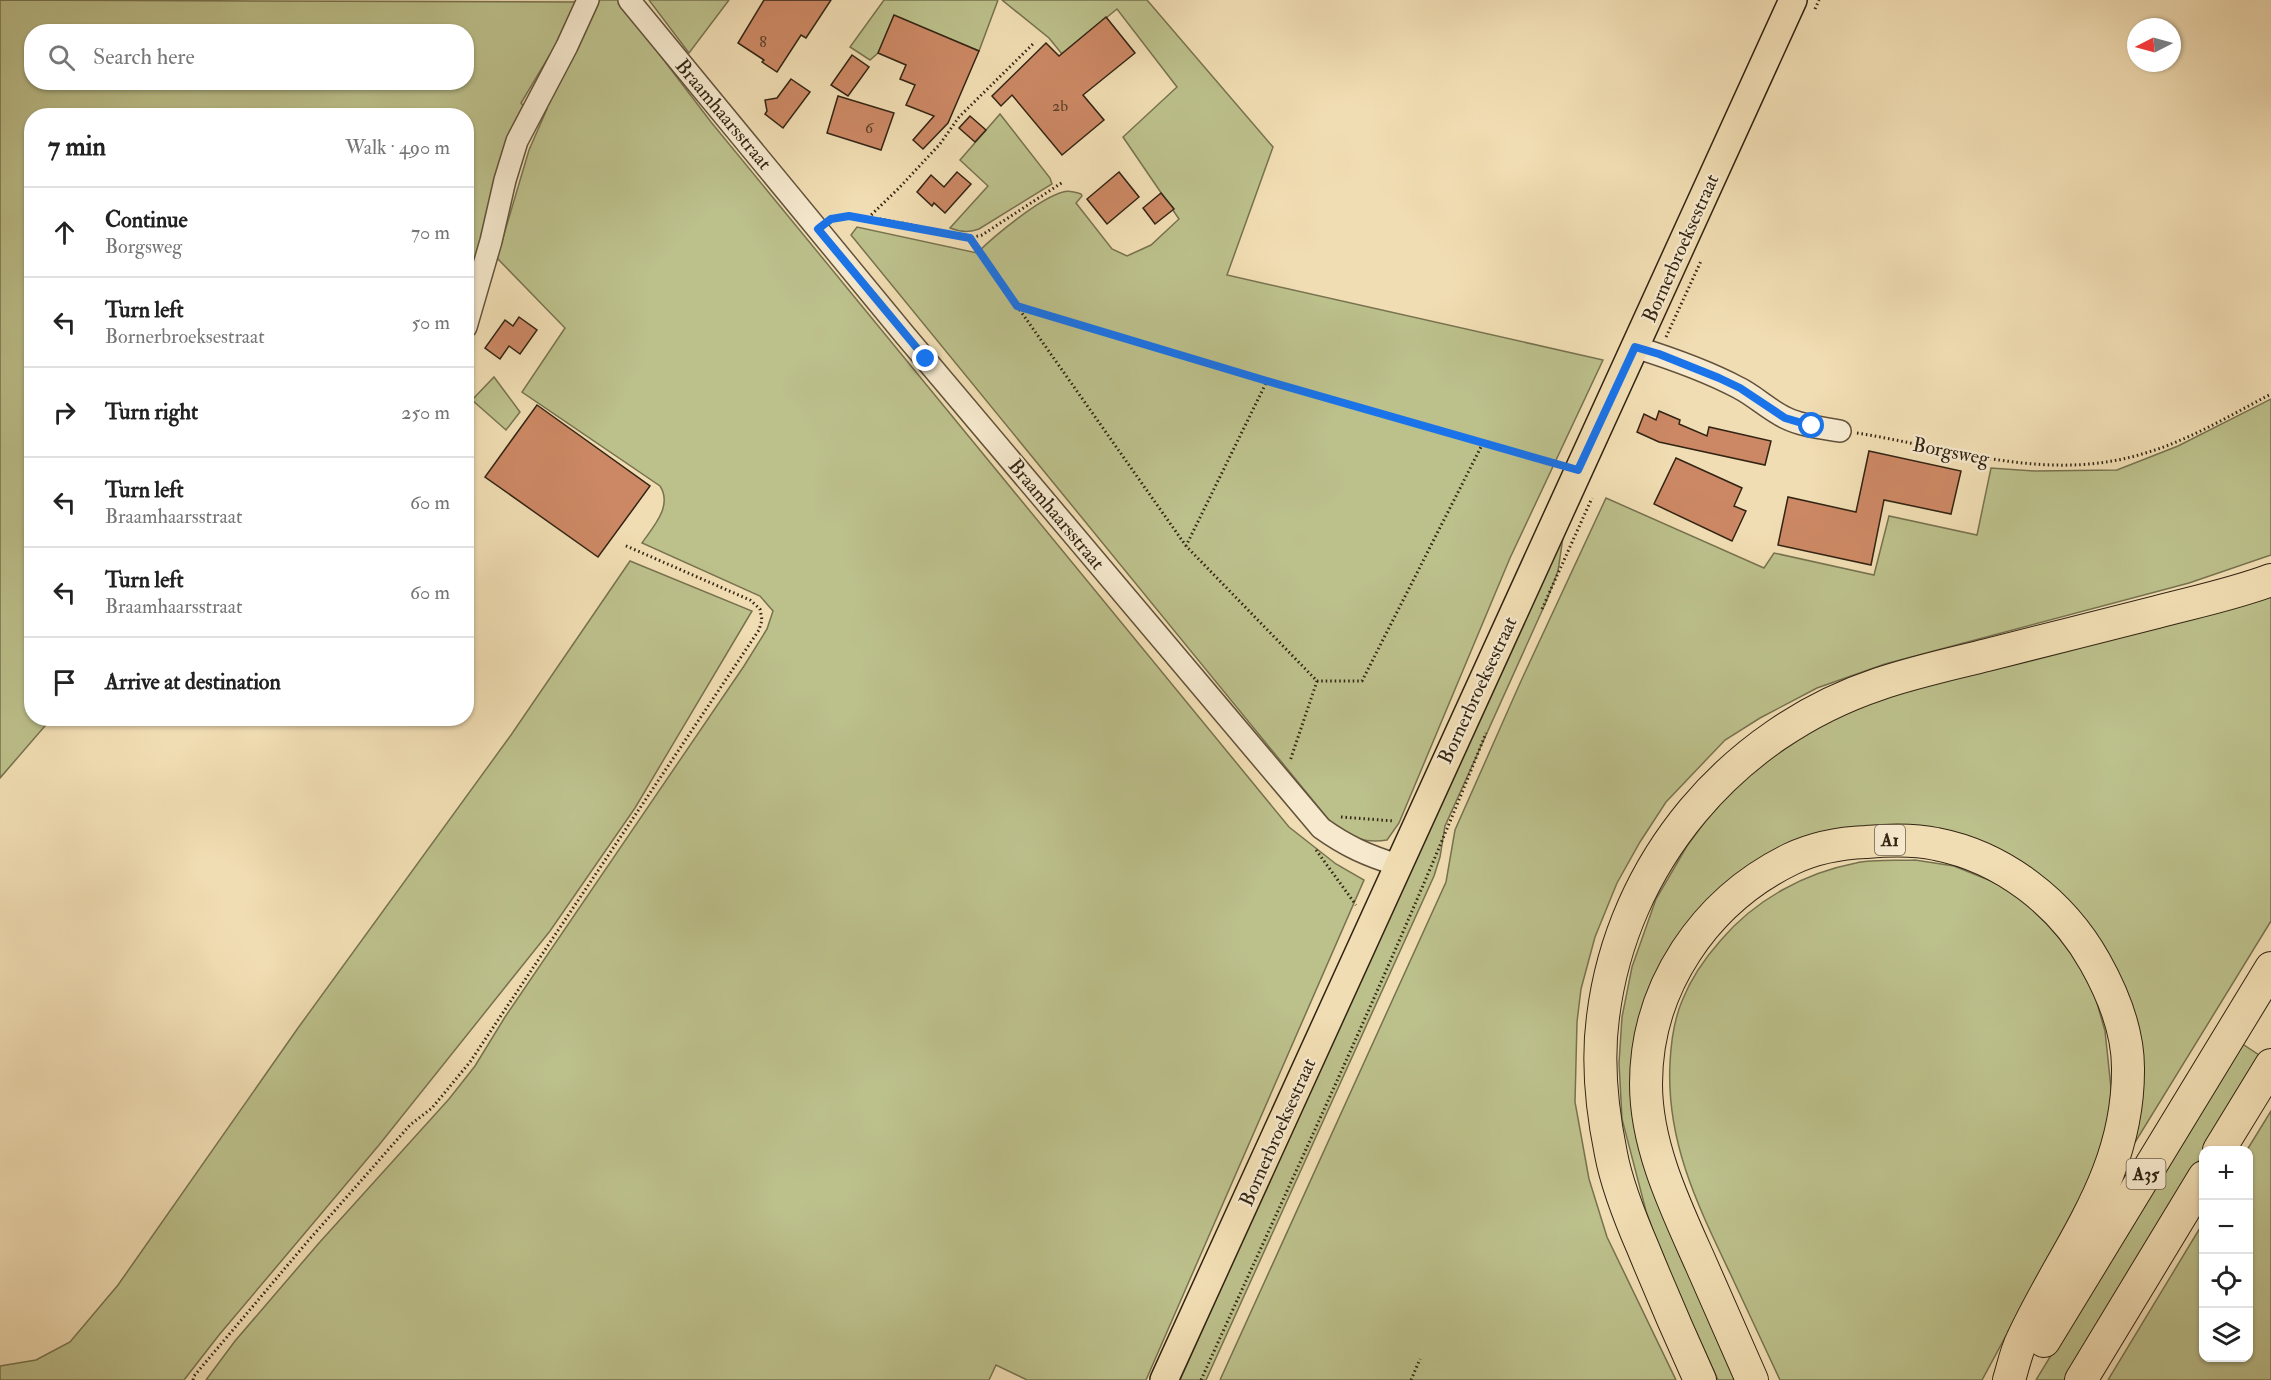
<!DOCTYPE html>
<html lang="en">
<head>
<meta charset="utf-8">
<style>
  :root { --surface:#fff; --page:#f6f6f6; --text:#222; --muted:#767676; --line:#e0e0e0 }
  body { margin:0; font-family:"IM FELL Double Pica",serif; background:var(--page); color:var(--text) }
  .controls { position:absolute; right:18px; bottom:18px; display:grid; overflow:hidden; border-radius:12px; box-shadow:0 2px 4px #0004 }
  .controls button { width:54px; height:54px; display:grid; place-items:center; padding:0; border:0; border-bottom:2px solid var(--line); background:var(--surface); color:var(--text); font:30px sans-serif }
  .compass { position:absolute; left:2127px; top:18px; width:54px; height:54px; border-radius:50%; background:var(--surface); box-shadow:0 2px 4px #0004; rotate:264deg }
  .stop { position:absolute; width:18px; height:18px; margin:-14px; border:4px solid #1a73e8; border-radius:50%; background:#fff }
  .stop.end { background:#1a73e8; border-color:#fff; box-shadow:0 2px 6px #0008 }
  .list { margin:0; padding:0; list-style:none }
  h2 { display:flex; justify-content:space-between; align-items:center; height:78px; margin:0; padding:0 24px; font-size:26px }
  h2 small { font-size:20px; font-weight:400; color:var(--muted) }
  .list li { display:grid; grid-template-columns:39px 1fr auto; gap:18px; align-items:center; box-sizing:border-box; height:90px; padding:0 24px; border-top:2px solid var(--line) }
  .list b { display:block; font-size:22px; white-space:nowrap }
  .list p { margin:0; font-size:20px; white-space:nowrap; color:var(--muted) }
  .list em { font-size:20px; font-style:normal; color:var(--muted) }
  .icon { flex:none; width:33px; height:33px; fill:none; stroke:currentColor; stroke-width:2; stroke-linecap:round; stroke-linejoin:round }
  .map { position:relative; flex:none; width:2271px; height:1380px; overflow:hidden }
  .search { position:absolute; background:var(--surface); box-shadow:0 2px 4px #0004; left:24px; top:24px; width:450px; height:66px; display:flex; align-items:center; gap:15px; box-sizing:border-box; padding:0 21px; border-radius:24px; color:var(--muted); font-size:22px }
  .panel { position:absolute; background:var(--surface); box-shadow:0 2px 4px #0004; left:24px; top:108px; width:450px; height:618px; border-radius:24px }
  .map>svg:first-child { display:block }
  .green { fill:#bcc08b; stroke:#77724f; stroke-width:1.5; fill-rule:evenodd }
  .building { fill:#cc8864; stroke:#322413; stroke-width:1.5 }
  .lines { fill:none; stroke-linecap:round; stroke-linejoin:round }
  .minor-casing { stroke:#62523b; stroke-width:24 }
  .major-casing { stroke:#322413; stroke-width:30 }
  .highway-casing { stroke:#322413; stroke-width:34 }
  .path { stroke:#322413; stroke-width:3; stroke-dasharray:1.5 3; stroke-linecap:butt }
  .minor { stroke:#f6e9ce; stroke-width:21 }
  .major { stroke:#f1ddb3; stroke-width:27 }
  .highway { stroke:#f1ddb3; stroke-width:32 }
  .route { stroke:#1a73e8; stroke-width:8 }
  .labels { text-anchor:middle; stroke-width:4.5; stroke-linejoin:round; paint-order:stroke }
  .number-label { font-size:16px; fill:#583d27 }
  .shield { fill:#f6e9ce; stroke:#6d5f4b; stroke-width:1.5 }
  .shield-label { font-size:18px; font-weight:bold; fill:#322413 }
  .street-label { font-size:20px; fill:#322413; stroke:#f6e9ce }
</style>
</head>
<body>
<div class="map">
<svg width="2271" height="1380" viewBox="0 0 2271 1380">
  <rect width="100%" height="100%" fill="#f1ddb3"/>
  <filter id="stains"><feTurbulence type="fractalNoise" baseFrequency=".00333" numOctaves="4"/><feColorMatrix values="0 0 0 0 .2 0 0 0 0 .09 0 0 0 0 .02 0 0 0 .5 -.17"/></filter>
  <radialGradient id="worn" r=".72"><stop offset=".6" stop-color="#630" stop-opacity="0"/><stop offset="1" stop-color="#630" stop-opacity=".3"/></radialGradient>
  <g class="green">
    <path d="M0 0 577 2 554 48 521 103 525 108 467 315 466 116H32V718L51 719 0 778ZM32 32H466V82H32Z"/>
    <path d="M599 0H618L711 122 1289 827 1336 864 1364 880 1146 1380H1027L996 1365 989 1380H206L235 1341 319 1243 449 1099 475 1066 505 1017 744 666 767 629 773 611 760 596 642 543C653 527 673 506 660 486L522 392 565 328 497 258 529 150 547 109 544 98Z"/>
    <polygon points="649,0 729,0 689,53"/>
    <polygon points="884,0 998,0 979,51 894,16 878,53 870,60 850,47"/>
    <path d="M1002 0H1147L1273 147 1227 275 1603 360 1510 558 1399 823 1387 840C1365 844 1351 837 1333 825L851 235 857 227 977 253C994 236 1040 198 1063 192 1069 190 1075 192 1081 194L1082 196 1076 203 1112 249 1127 256 1151 245 1179 219 1123 137 1177 87 1117 9 1062 54 1049 38Z"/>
    <path d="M1000 114 1050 178 1052 184 979 229C969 233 960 232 950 228L988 186 960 160Z"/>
    <polygon points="494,377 520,412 506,430 472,400"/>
    <polygon points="2271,399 2271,555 2189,583 1885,664 1817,688 1760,718 1725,740 1666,802 1640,842 1617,883 1595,937 1581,989 1577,1022 1575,1102 1589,1179 1607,1237 1676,1380 1220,1380 1446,882 1455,830 1521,681 1606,498 1764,568 1774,553 1874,575 1889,516 1977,535 1991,468 2035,471 2117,470 2178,446"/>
    <polygon points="1566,517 1558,571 1546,602 1445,826 1440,857 1434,876 1206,1380 1180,1380"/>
    <polygon points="630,561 752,611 635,808 550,931 379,1145 219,1335 184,1380 0,1380 0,1366 36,1360 70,1342 118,1285 298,1028 511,735"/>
    <polygon points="2271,590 2271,921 2131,1149 2135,1059 2029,872 1845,836 1683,938 1641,1107 1746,1380 1718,1380 1665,1264 1646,1211 1622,1119 1619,1063 1622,1017 1632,967 1656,899 1687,846 1720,801 1757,768 1799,736 1861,701"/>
    <path d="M1915 860 1954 866 2001 885 2041 916 2074 956 2095 996 2105 1031 2111 1088 2110 1113 2105 1135 2088 1184 1982 1380H1780C1763 1344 1747 1309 1730 1273 1697 1204 1666 1141 1670 1063 1671 1042 1674 1020 1682 1001 1691 978 1705 958 1721 940 1755 900 1804 873 1856 863 1874 859 1896 861 1915 860Z"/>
    <polygon points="2241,1043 2262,1057 2066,1380 2036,1380"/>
    <polygon points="2271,1111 2271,1380 2108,1380 2203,1223 2204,1358 2248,1358 2247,1150"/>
  </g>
  <g class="building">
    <polygon points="764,0 831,0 806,38 801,35 777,72 762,62 764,60 738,43"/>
    <polygon points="894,15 979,51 948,123 923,149 913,140 934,116 906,105 915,85 900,79 906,65 878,53"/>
    <polygon points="1106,17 1135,53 1083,95 1104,120 1062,155 1012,95 1001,106 992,96 1046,43 1059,56"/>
    <polygon points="852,55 869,67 848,96 831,85"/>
    <polygon points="791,79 810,92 783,128 765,114 767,111 765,100 777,98"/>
    <polygon points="838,96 894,113 881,150 827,133"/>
    <polygon points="970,116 986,130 975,142 959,128"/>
    <polygon points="957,172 971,184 945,213 934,203 932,206 917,192 931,175 944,187"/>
    <polygon points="1119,172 1139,197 1107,224 1087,199"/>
    <polygon points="1161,193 1174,209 1155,224 1143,208"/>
    <polygon points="519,317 537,330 520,354 509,346 500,359 485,348 505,320 513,326"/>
    <polygon points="537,405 650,486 598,557 485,477"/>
    <polygon points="1659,411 1680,420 1679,424 1707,436 1709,427 1771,441 1765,465 1659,442 1637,432 1644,414 1656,420"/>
    <polygon points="1869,451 1961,471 1951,514 1884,500 1871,565 1778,545 1788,497 1856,512"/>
    <polygon points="1676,458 1742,488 1734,506 1746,511 1732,541 1654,504"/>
  </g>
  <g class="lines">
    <defs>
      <g id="minor">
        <path d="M629 0 904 334 1321 828C1346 846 1368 856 1398 865"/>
        <polyline points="466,327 491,241 505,180 517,141 567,46 588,0"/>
        <path d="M1635 347C1667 357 1709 372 1739 388 1755 396 1769 410 1786 418 1802 426 1823 428 1840 431"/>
      </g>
      <polyline id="major" points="1164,1380 1793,0"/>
      <g id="highway">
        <polyline points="2219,1150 2271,1065"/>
        <polyline points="2044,1341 2271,968"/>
        <path d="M1700 1380C1680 1336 1661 1292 1643 1248 1630 1218 1617 1186 1611 1154 1602 1110 1597 1061 1603 1017 1622 862 1732 733 1879 684 1914 672 1951 664 1987 655 2044 641 2100 626 2157 612 2195 602 2234 594 2271 580"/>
        <path d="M1752 1380C1735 1342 1718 1303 1701 1264 1676 1208 1646 1147 1646 1084 1646 987 1705 901 1791 859 1814 848 1841 843 1866 842 1889 840 1913 839 1936 844 2003 857 2062 903 2095 962 2113 994 2128 1031 2128 1068 2129 1177 2065 1247 2022 1340 2016 1352 2013 1367 2009 1380"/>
        <polyline points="2081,1380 2204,1177"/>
      </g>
    </defs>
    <use href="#minor" class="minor-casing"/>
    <use href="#major" class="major-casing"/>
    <use href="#highway" class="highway-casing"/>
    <g class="path">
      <polyline points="1815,9 1819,0"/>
      <path d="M835 218C860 210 940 232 970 238L982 235 1063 182"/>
      <polyline points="868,218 899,188 940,144 959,117 1035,42"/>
      <polyline points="970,238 1017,306 1267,381 1186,546"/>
      <polyline points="1017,306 1186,546 1317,681 1290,761"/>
      <polyline points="1666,337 1701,261"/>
      <polyline points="1267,381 1483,443 1362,681 1317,681"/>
      <path d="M1857 433C1952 448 2046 483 2142 454 2188 441 2229 416 2271 394"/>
      <polyline points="1483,443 1556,464"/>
      <polyline points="1542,609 1592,498"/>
      <polyline points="1341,817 1394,821"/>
      <polyline points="1316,850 1356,905"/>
      <polyline points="193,1380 194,1376 308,1241 410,1125 432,1108 470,1062 759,630 762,620 760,609 750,600 624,545"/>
      <path d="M1201 1380C1298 1165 1399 952 1486 733"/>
      <polyline points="1411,1380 1420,1359"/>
    </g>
    <use href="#minor" class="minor"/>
    <use href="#major" class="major"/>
    <use href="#highway" class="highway"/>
  </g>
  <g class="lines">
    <polyline class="route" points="926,359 818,229 831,219 849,216 970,238 1017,306 1267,381 1578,470 1635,347 1659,354 1719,378 1740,388 1785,418 1812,426"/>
  </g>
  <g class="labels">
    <g class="number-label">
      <text x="763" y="47">8</text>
      <text x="1060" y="111">2b</text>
      <text x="869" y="133">6</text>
    </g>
    <g class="shield">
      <rect x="1875" y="825" width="30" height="30" rx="4.5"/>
      <rect x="2126.5" y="1159" width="39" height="30" rx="4.5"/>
    </g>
    <g class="shield-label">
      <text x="1890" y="846">A1</text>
      <text x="2146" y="1180">A35</text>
    </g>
    <g class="street-label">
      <text transform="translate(724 114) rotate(50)" y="7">Braamhaarsstraat</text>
      <text transform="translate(1680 248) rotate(-66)" y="7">Bornerbroeksestraat</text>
      <text transform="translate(1951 451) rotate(11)" y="7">Borgsweg</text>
      <text transform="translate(1057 514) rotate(50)" y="7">Braamhaarsstraat</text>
      <text transform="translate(1477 690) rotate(-65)" y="7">Bornerbroeksestraat</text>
      <text transform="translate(1277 1132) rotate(-66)" y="7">Bornerbroeksestraat</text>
    </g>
  </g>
  <rect width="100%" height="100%" filter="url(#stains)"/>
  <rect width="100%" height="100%" fill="url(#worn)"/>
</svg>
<div class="controls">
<button>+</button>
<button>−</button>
<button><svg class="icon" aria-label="locate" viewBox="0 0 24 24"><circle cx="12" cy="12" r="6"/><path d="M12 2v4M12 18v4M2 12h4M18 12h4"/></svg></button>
<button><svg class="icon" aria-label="layers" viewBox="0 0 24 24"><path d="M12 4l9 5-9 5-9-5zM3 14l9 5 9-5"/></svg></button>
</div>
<svg class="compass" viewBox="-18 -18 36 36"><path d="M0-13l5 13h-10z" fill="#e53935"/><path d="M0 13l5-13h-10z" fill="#767676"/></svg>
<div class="stop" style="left:1812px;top:426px"></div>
<div class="stop end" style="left:926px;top:359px"></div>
<div class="search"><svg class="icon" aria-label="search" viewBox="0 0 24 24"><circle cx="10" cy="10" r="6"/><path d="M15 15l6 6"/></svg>Search here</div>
<section class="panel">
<h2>7 min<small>Walk · 490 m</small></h2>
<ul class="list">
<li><svg class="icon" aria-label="ahead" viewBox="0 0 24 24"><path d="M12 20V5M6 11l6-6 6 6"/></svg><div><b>Continue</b><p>Borgsweg</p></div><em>70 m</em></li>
<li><svg class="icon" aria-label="left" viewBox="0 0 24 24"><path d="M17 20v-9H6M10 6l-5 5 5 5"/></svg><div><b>Turn left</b><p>Bornerbroeksestraat</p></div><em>50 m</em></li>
<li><svg class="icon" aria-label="right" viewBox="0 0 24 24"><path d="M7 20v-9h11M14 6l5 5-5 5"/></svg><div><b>Turn right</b></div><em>250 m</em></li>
<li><svg class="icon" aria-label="left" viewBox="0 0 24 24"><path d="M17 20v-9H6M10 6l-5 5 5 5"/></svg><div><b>Turn left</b><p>Braamhaarsstraat</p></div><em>60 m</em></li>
<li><svg class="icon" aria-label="left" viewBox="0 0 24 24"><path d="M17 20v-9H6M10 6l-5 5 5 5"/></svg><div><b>Turn left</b><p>Braamhaarsstraat</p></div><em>60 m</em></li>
<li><svg class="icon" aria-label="arrive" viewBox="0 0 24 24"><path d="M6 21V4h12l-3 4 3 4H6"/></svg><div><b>Arrive at destination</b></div></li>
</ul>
</section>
</div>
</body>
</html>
